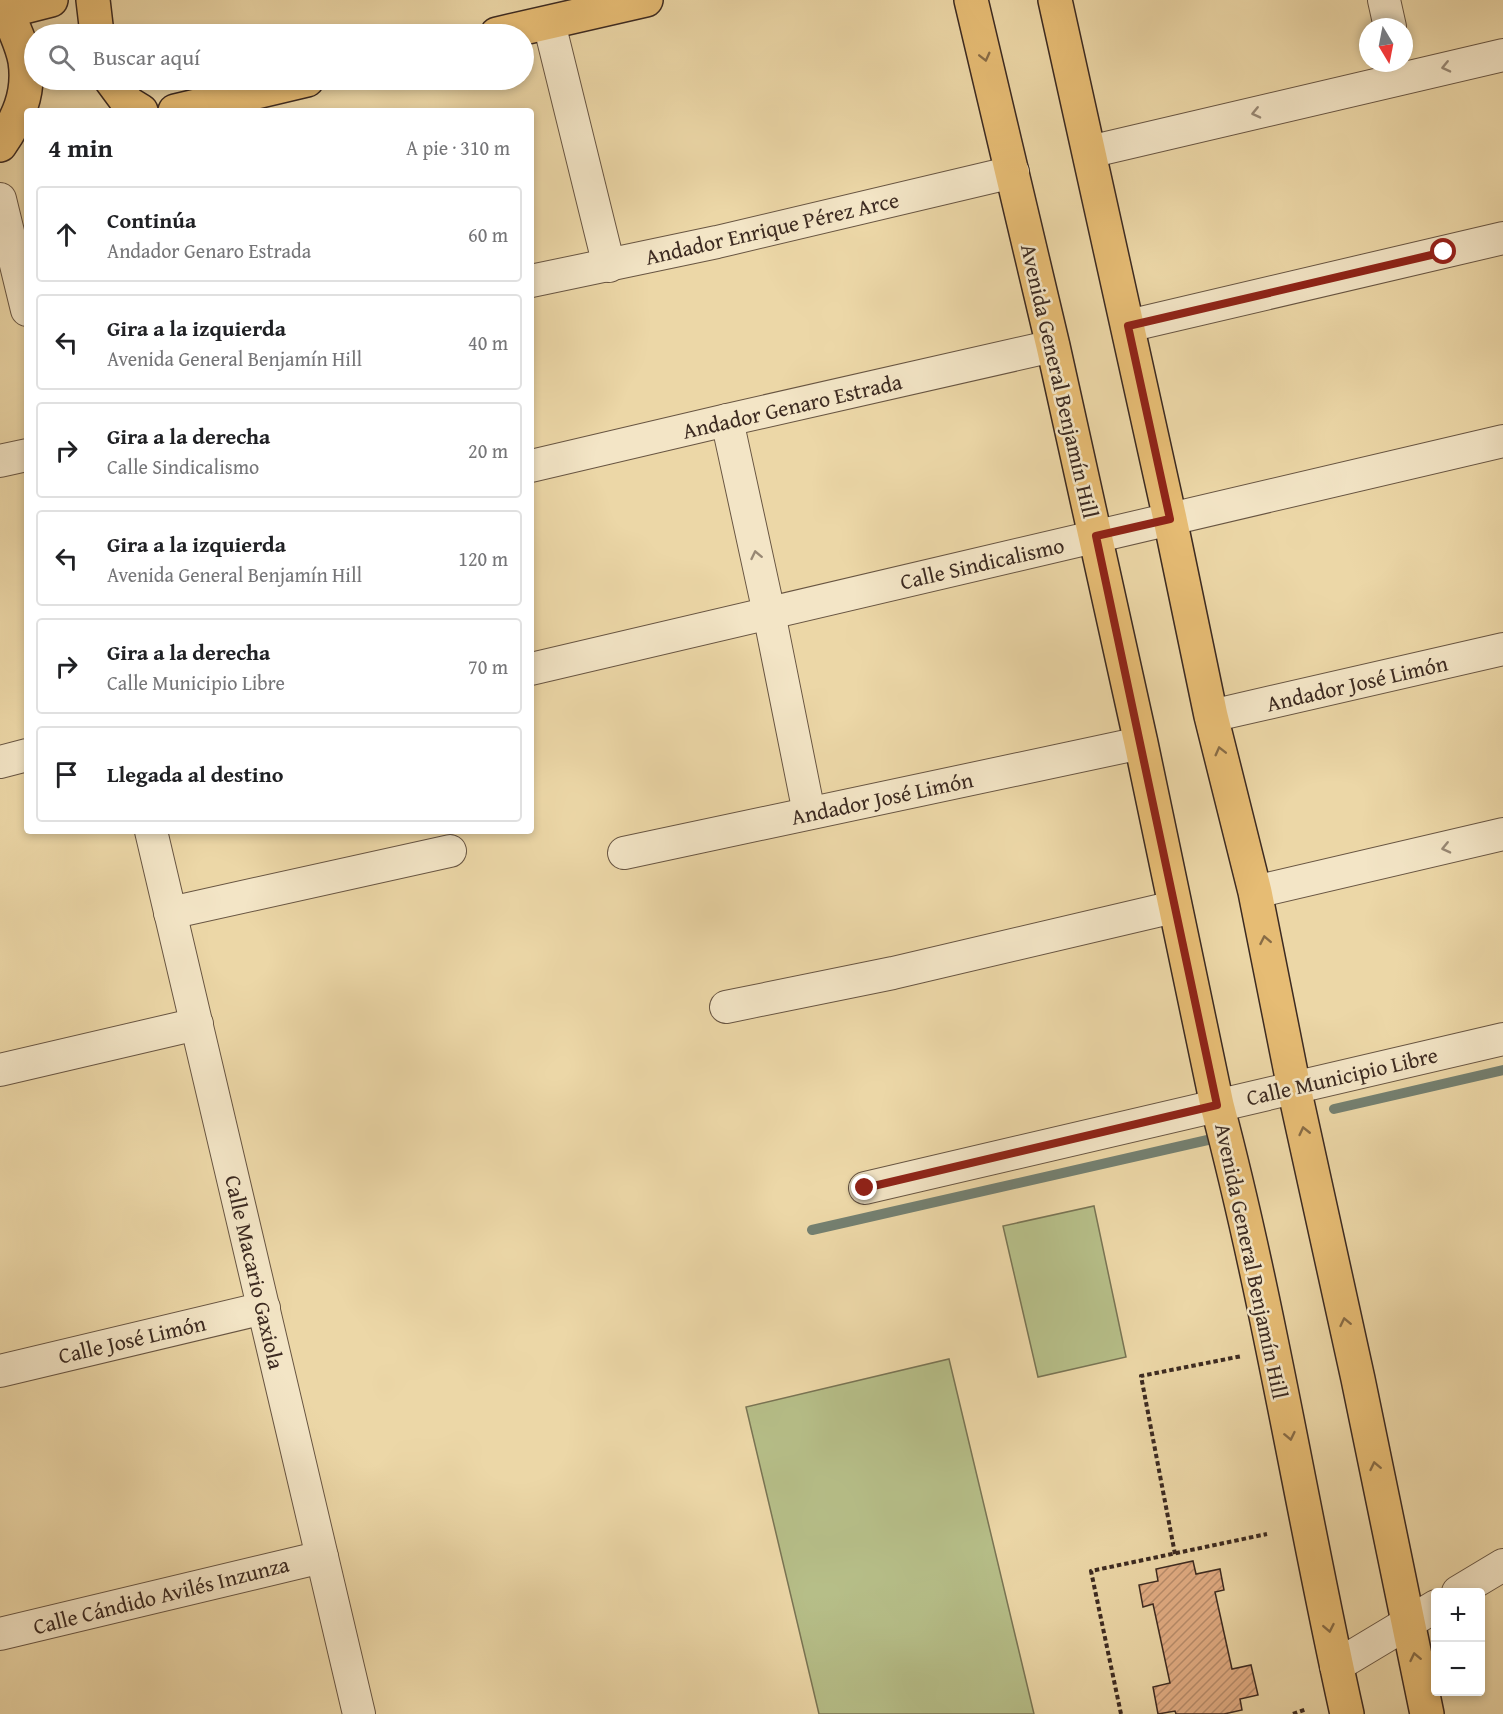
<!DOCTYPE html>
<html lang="es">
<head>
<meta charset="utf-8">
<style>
  :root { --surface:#fff; --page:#f2f2f2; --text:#202124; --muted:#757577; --line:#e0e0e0 }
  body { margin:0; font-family:"Gentium Book Plus",serif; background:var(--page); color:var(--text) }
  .controls { position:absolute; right:18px; bottom:18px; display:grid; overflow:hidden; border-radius:6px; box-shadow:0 3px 9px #0003 }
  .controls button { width:54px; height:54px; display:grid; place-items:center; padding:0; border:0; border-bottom:2px solid var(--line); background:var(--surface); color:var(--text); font:30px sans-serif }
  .compass { position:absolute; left:1359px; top:18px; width:54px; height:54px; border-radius:50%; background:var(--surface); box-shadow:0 3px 9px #0003; rotate:170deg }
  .stop { position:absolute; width:18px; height:18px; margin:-14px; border:4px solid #8f2418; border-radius:50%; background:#fff }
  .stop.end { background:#8f2418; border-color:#fff; box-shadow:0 2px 6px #0008 }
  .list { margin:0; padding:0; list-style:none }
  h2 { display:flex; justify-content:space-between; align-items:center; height:78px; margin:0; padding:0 24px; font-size:26px }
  h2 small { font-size:20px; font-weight:400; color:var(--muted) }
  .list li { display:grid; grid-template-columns:39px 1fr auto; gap:18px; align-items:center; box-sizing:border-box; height:96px; margin:0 12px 12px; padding:0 12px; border:2px solid var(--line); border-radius:6px }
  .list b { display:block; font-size:22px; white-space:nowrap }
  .list p { margin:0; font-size:20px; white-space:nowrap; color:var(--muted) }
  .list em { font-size:20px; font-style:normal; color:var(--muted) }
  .icon { flex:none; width:33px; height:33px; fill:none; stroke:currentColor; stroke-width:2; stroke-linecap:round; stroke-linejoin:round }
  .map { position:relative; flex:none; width:1503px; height:1714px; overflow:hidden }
  .search { position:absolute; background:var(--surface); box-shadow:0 3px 9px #0003; left:24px; top:24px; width:510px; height:66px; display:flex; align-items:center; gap:15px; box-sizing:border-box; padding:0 21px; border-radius:33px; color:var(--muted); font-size:22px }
  .panel { position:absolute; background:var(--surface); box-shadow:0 3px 9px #0003; left:24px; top:108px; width:510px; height:726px; border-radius:6px }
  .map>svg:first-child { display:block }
  .pitch { fill:#b6be88; stroke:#797454; stroke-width:1.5 }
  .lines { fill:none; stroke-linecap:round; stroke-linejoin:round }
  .stream { stroke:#748071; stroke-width:10 }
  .building { fill:url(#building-hatch); stroke:#3c2a21; stroke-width:1.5 }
  .minor-casing { stroke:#685542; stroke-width:34 }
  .major-casing { stroke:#3c2a21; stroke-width:36 }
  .path { stroke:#3c2a21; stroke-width:4; stroke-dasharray:4.5 3; stroke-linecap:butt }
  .minor { stroke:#f3e5c6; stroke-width:32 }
  .major { stroke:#e6bc74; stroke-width:33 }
  .oneway { stroke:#886c46 }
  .oneway2 { stroke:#988874 }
  .route { stroke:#8f2418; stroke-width:8 }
  .labels { text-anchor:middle; stroke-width:5; stroke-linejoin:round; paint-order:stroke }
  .street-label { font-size:22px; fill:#3c2a21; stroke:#f3e5c6 }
</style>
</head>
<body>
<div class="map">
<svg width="1503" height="1714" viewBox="0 0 1503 1714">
  <defs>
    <pattern id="building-hatch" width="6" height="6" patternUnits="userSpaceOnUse" patternTransform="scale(1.5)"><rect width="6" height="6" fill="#e2ad84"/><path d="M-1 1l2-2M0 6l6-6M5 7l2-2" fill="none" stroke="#b88d6c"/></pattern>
  </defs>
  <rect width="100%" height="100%" fill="#ecd7a7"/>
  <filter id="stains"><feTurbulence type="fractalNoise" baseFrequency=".00333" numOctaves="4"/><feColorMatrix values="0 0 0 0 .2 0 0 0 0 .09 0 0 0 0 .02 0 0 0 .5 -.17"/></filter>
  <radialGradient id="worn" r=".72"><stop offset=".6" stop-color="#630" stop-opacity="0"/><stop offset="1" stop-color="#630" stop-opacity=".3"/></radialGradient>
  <g class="pitch">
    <polygon points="1094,1206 1126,1357 1038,1377 1003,1226"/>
    <polygon points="949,1359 1034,1714 819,1714 746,1407"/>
  </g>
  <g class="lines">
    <g class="stream">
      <polyline points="1334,1109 1503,1070"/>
      <polyline points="812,1230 1212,1139"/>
    </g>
  </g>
  <polygon class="building" points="1193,1561 1196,1574 1220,1569 1224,1590 1215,1592 1232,1669 1251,1665 1258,1695 1240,1699 1242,1710 1224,1714 1176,1714 1175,1711 1158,1714 1153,1687 1170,1683 1153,1604 1143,1607 1139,1585 1158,1581 1156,1569"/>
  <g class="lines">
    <defs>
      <g id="minor">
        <polyline points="1384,0 1390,27"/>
        <polyline points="549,23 609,266"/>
        <polyline points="1089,152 1503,55"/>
        <polyline points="0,199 27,310"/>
        <polyline points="531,281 717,242 1013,172"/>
        <polyline points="1128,326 1503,238"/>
        <polyline points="727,420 769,613 809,813"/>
        <polyline points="0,461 27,455"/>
        <polyline points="531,466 727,420 1053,346"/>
        <polyline points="531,669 1503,441"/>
        <polyline points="1211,716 1503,649"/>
        <polyline points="0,762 27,755"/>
        <polyline points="151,831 359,1714"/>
        <polyline points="624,853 1141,743"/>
        <polyline points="1255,892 1503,834"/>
        <polyline points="170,913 450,851"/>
        <polyline points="726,1007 893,973 1174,907"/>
        <polyline points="0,1070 197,1024"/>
        <polyline points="865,1188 1503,1039"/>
        <polyline points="0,1371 264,1308"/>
        <polyline points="1458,1592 1503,1565"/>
        <polyline points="0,1634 322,1557"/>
        <polyline points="1336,1666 1436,1606"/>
      </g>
      <g id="major">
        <polyline points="93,0 97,34"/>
        <path d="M971 0 1053 346 1141 743 1217 1105C1270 1306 1302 1512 1347 1714"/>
        <polyline points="1055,0 1170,519 1211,716 1255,892 1294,1088 1358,1379 1427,1714"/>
        <polyline points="0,13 51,0"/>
        <polyline points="497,34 646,0"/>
        <polyline points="111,80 128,103 141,111"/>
        <polyline points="175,111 307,80"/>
        <path d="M0 145C18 119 30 94 25 61 22 44 13 27 7 12"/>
      </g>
    </defs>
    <use href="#minor" class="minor-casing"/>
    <use href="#major" class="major-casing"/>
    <g class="path">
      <polyline points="1175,1554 1141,1376 1242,1356"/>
      <polyline points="1121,1714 1091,1571 1267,1534"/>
      <polyline points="1293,1714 1307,1709"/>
    </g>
    <use href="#minor" class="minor"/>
    <use href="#major" class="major"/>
  </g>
  <defs><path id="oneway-chevron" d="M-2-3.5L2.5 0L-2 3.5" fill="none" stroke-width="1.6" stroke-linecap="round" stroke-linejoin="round" transform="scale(1.5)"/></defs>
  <g class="oneway">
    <use href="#oneway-chevron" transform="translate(985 57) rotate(76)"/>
    <use href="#oneway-chevron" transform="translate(1220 751) rotate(-104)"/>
    <use href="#oneway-chevron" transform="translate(1265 940) rotate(-101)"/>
    <use href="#oneway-chevron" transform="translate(1304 1131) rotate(-103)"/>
    <use href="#oneway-chevron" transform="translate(1345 1322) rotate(-102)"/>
    <use href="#oneway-chevron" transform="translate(1290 1436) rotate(78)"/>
    <use href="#oneway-chevron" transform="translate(1375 1466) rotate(-102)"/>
    <use href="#oneway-chevron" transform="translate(1329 1628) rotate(79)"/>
    <use href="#oneway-chevron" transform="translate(1415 1657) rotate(-102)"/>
  </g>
  <g class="oneway2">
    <use href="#oneway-chevron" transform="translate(1446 67) rotate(167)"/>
    <use href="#oneway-chevron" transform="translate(1256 113) rotate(167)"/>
    <use href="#oneway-chevron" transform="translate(756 555) rotate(-102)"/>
    <use href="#oneway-chevron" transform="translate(1446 848) rotate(167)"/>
  </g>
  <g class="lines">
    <polyline class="route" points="865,1188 1217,1105 1096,536 1170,519 1128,326 1444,252"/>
  </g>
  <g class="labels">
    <g class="street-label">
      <text transform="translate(772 228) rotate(-13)" y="8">Andador Enrique Pérez Arce</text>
      <text transform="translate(1060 381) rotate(77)" y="8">Avenida General Benjamín Hill</text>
      <text transform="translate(792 406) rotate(-13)" y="8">Andador Genaro Estrada</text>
      <text transform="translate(982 563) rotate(-13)" y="8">Calle Sindicalismo</text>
      <text transform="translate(1357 683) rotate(-13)" y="8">Andador José Limón</text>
      <text transform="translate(882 798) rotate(-12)" y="8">Andador José Limón</text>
      <text transform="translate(1342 1076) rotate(-13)" y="8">Calle Municipio Libre</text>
      <text transform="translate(1252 1261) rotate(78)" y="8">Avenida General Benjamín Hill</text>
      <text transform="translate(255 1272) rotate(77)" y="8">Calle Macario Gaxiola</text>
      <text transform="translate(132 1339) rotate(-13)" y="8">Calle José Limón</text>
      <text transform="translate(161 1595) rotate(-14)" y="8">Calle Cándido Avilés Inzunza</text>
    </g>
  </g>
  <rect width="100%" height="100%" filter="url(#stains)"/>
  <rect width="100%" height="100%" fill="url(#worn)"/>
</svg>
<div class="controls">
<button>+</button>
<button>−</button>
</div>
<svg class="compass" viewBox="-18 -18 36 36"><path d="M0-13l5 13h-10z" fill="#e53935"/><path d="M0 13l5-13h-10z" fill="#757577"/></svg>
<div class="stop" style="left:1444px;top:252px"></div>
<div class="stop end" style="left:865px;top:1188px"></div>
<div class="search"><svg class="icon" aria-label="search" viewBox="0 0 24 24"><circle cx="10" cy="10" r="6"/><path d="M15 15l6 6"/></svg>Buscar aquí</div>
<section class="panel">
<h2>4 min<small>A pie · 310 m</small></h2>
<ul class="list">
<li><svg class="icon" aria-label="ahead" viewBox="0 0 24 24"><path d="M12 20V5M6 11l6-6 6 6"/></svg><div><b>Continúa</b><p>Andador Genaro Estrada</p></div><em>60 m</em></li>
<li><svg class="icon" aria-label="left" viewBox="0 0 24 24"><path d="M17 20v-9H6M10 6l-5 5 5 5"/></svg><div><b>Gira a la izquierda</b><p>Avenida General Benjamín Hill</p></div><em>40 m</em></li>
<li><svg class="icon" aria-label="right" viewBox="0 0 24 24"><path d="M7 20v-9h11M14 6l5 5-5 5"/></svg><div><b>Gira a la derecha</b><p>Calle Sindicalismo</p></div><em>20 m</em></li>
<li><svg class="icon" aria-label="left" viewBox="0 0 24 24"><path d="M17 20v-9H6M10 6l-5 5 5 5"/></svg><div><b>Gira a la izquierda</b><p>Avenida General Benjamín Hill</p></div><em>120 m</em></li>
<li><svg class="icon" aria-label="right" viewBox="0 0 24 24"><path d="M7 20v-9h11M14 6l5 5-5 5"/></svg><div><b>Gira a la derecha</b><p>Calle Municipio Libre</p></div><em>70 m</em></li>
<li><svg class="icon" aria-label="arrive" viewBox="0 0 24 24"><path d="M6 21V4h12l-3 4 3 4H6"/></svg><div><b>Llegada al destino</b></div></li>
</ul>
</section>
</div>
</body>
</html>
